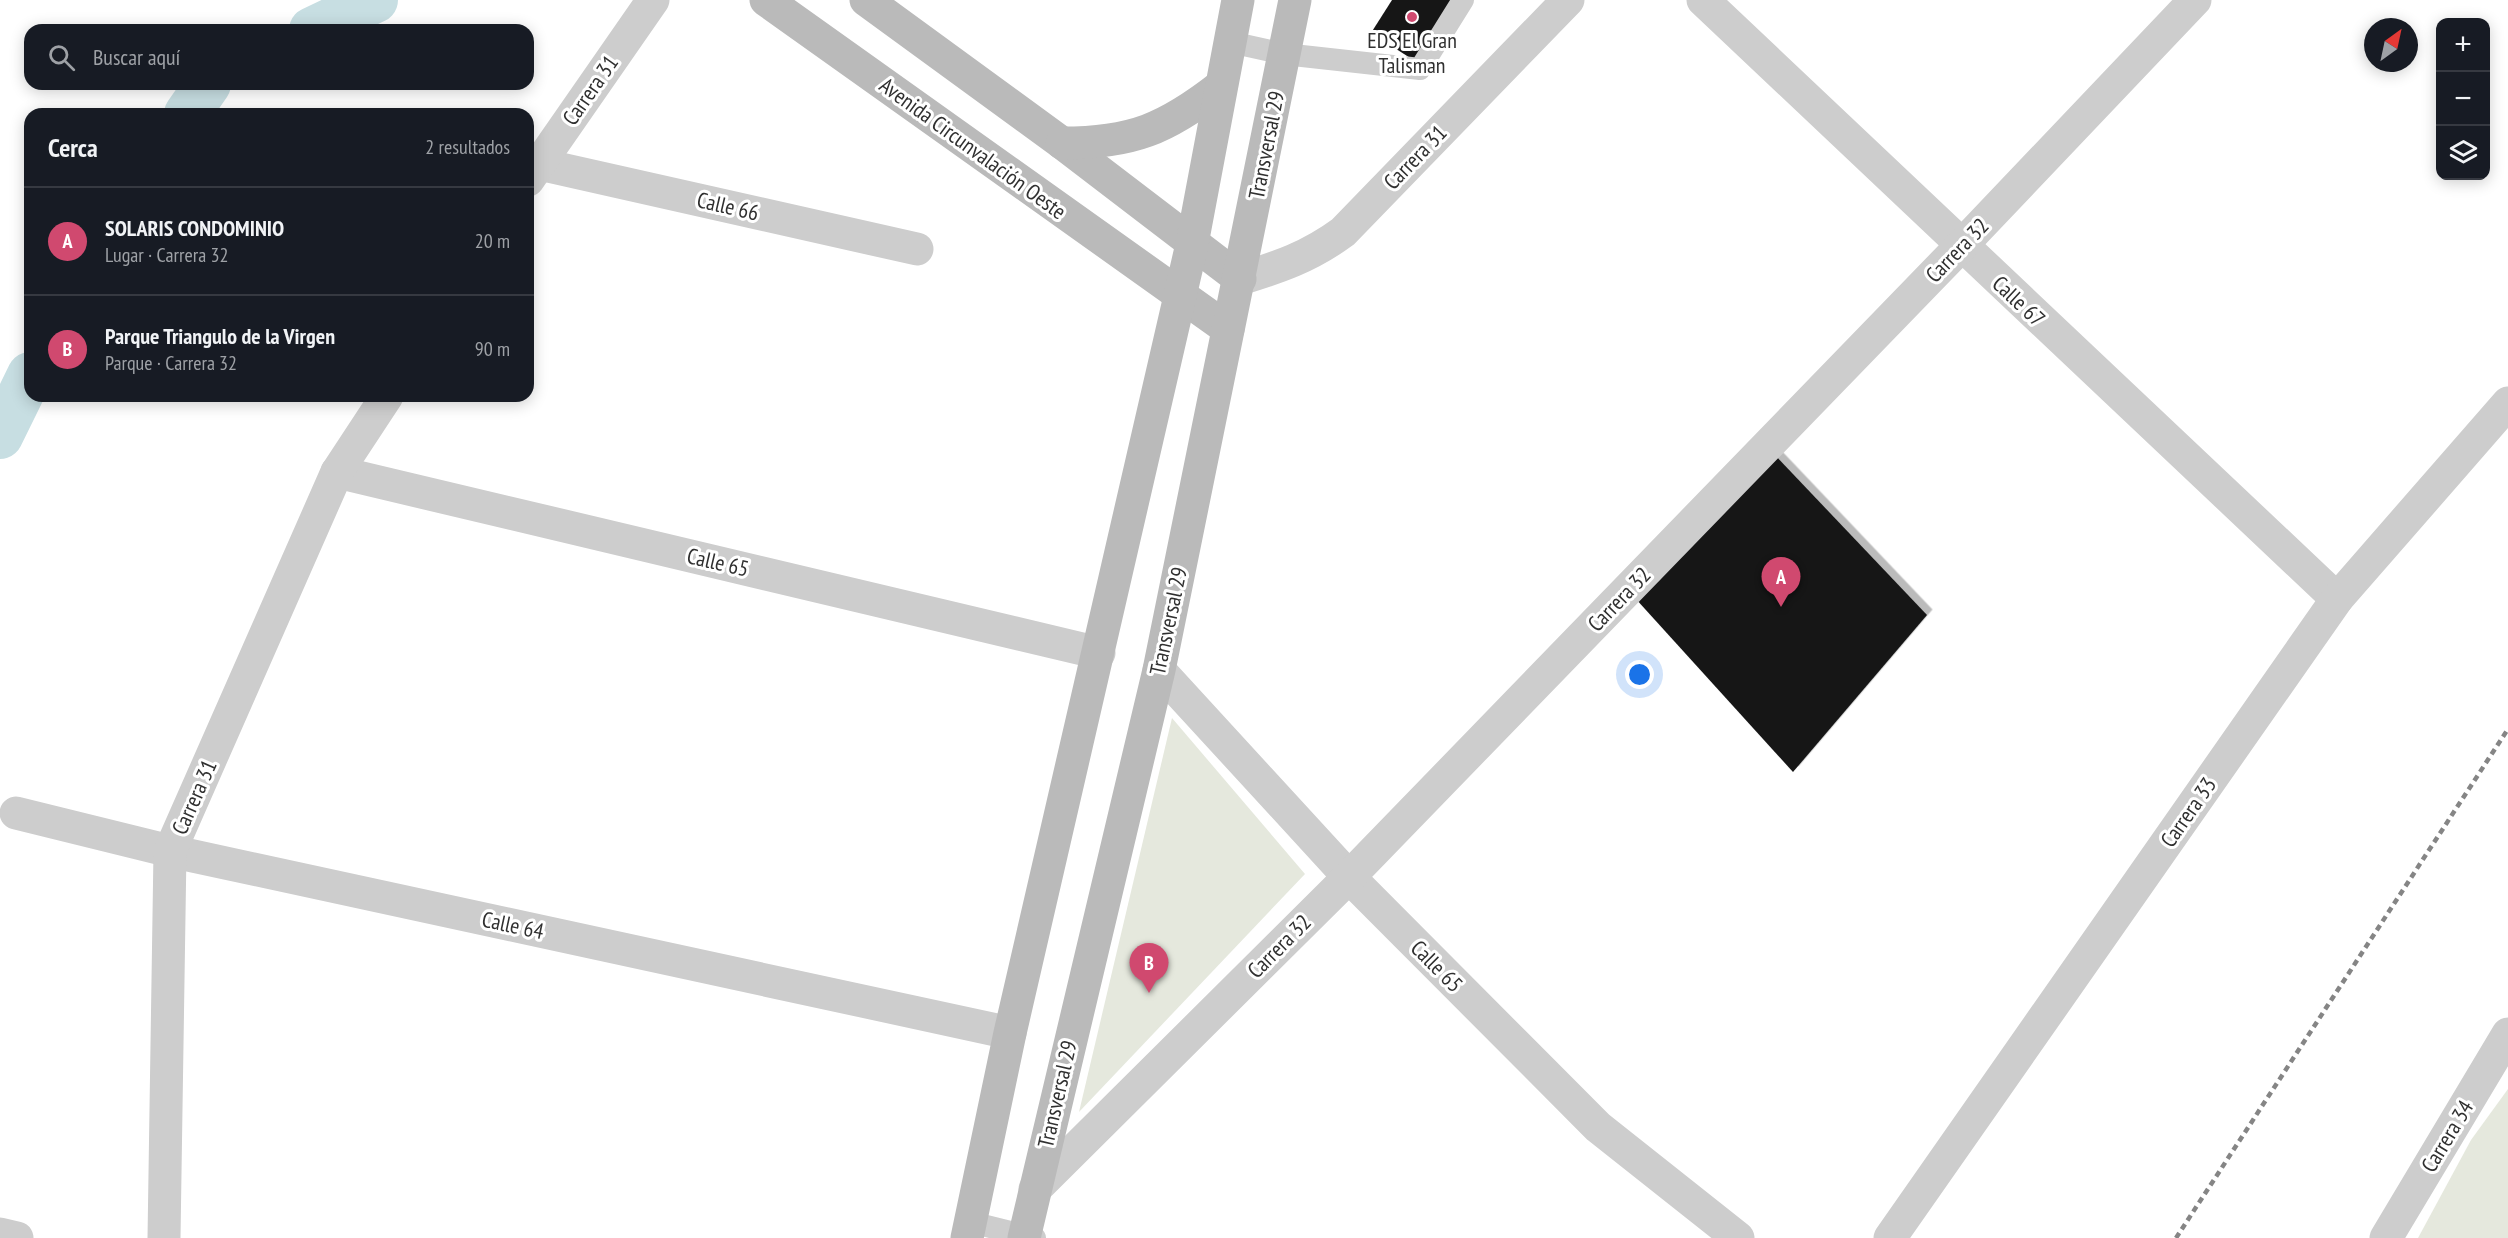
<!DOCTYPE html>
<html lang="es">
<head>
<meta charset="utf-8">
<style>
  :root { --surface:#171b24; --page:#242831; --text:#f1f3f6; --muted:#9ea1a6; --line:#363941; --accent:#d0496f }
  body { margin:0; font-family:"PT Sans Narrow",sans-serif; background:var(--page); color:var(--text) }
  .controls { position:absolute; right:18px; top:18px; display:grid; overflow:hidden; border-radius:12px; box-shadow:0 3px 15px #0003 }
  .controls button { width:54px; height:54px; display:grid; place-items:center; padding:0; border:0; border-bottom:2px solid var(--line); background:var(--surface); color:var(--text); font:30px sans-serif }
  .compass { position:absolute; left:2364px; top:18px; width:54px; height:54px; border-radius:50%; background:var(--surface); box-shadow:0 3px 15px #0003; rotate:33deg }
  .you { position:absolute; left:1640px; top:675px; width:21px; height:21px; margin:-15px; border:4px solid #fff; border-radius:50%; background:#1a73e8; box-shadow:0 0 0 9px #1a73e833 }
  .badge { display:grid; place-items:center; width:39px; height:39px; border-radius:50%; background:var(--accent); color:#fff; font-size:20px; font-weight:700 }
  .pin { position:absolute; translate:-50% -50px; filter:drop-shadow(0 2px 3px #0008) }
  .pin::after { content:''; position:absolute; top:32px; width:21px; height:18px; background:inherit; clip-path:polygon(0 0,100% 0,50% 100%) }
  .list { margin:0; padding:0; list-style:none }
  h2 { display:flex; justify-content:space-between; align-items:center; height:78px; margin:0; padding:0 24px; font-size:26px }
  h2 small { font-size:20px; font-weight:400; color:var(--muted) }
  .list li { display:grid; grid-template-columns:39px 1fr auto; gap:18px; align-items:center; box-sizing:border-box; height:108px; padding:0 24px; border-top:2px solid var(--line) }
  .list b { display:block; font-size:22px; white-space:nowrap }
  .list p { margin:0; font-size:20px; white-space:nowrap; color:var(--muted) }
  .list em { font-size:20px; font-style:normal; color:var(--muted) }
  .icon { flex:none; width:33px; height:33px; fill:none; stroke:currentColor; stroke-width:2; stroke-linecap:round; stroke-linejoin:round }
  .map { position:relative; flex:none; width:2508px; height:1238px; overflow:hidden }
  .search { position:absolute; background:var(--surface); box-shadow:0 3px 15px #0003; left:24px; top:24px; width:510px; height:66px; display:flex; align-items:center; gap:15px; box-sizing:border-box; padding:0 21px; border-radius:18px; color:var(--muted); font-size:22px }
  .panel { position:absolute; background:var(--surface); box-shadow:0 3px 15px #0003; left:24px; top:108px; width:510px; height:294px; border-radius:18px }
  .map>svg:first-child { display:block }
  .green { fill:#e5e8dd }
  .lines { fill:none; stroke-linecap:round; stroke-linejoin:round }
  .canal { stroke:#c7dee2; stroke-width:46 }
  .building { fill:#171717; filter:url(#shadow) }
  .lane { stroke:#cdcdcd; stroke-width:22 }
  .street { stroke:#cdcdcd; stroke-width:33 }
  .secondary { stroke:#bababa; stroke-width:33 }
  .rail { stroke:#858585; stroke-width:4.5; stroke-dasharray:6 4.5; stroke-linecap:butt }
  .poi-dot { fill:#d0496f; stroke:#fff; stroke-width:2 }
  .labels { text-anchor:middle; stroke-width:6; stroke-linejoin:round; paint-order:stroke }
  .poi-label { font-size:22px; fill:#303030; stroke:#fff }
  .street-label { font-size:22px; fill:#303030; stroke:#fff }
</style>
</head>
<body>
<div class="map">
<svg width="2508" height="1238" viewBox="0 0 2508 1238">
  <defs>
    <filter id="shadow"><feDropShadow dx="5.5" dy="-5.5" stdDeviation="0" flood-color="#0004"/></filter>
  </defs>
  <rect width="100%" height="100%" fill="#fff"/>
  <g class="green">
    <polygon points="1172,718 1305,874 1079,1112"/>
    <polygon points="2508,1089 2508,1238 2418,1238 2471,1140"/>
  </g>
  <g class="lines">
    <g class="canal">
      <polyline points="312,30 375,0"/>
      <polyline points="187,114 208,84"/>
      <polyline points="0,436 30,375"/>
    </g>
  </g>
  <g class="building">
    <polygon points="1392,0 1454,0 1415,61 1371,33"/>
    <polygon points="1773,453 1927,615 1793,772 1635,598"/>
  </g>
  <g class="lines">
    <g class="lane">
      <polyline points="1230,42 1284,54 1420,69 1463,0"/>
      <polyline points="970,1222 1035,1238"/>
    </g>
    <g class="street">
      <polyline points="1703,0 2337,599"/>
      <polyline points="539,164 917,249"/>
      <polyline points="528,180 653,0"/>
      <path d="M1240 279C1279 267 1309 257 1343 232L1568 0"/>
      <polyline points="337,472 1099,653"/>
      <polyline points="1159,670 1349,877 1598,1127 1738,1238"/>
      <polyline points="16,813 170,851 1010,1033"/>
      <polyline points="1035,1189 1349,877 1961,246 2195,0"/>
      <polyline points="0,1234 17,1238"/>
      <polyline points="164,1238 170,851 337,472 387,396"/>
      <polyline points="1890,1238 2337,599 2508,403"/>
      <polyline points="2386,1238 2508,1034"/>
    </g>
    <g class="secondary">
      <polyline points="766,0 1228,329"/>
      <polyline points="866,0 1062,143 1240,279"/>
      <path d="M1062 143C1132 143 1166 129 1221 86"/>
      <polyline points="967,1238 1010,1033 1192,244 1238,0"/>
      <polyline points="1024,1238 1159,670 1295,0"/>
    </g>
    <polyline class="rail" points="2176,1238 2508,729"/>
  </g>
  <circle class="poi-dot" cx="1412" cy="17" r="6"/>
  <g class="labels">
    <g class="poi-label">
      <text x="1412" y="48">EDS El Gran<tspan x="1412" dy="25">Talisman</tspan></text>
    </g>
    <g class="street-label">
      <text transform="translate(590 90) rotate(-55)" y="8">Carrera 31</text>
      <text transform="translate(1266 145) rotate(-79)" y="8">Transversal 29</text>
      <text transform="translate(973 148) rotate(36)" y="8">Avenida Circunvalación Oeste</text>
      <text transform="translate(1415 157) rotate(-46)" y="8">Carrera 31</text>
      <text transform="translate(728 206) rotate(13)" y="8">Calle 66</text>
      <text transform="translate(1957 250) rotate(-46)" y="8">Carrera 32</text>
      <text transform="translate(2019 301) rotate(43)" y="8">Calle 67</text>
      <text transform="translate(718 562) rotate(13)" y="8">Calle 65</text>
      <text transform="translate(1619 599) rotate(-46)" y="8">Carrera 32</text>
      <text transform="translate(1168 621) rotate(-78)" y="8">Transversal 29</text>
      <text transform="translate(194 797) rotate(-66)" y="8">Carrera 31</text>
      <text transform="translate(2188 812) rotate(-55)" y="8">Carrera 33</text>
      <text transform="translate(513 925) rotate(12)" y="8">Calle 64</text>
      <text transform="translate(1279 946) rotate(-45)" y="8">Carrera 32</text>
      <text transform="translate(1437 966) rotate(45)" y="8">Calle 65</text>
      <text transform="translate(1057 1094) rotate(-77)" y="8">Transversal 29</text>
      <text transform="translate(2447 1136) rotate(-59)" y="8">Carrera 34</text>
    </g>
  </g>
</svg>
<div class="controls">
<button>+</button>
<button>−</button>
<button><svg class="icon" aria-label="layers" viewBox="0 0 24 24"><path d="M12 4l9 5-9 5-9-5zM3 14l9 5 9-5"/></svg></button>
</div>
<svg class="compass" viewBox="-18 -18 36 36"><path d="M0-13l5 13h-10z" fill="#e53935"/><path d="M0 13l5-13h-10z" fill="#9ea1a6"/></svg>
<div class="you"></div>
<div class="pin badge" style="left:1781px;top:607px">A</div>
<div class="pin badge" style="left:1149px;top:993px">B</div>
<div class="search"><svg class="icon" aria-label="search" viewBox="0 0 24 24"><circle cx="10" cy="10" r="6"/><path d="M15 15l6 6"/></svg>Buscar aquí</div>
<section class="panel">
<h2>Cerca<small>2 resultados</small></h2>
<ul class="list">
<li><span class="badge">A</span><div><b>SOLARIS CONDOMINIO</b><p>Lugar · Carrera 32</p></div><em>20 m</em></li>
<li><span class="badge">B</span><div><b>Parque Triangulo de la Virgen</b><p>Parque · Carrera 32</p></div><em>90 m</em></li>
</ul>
</section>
</div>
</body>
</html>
